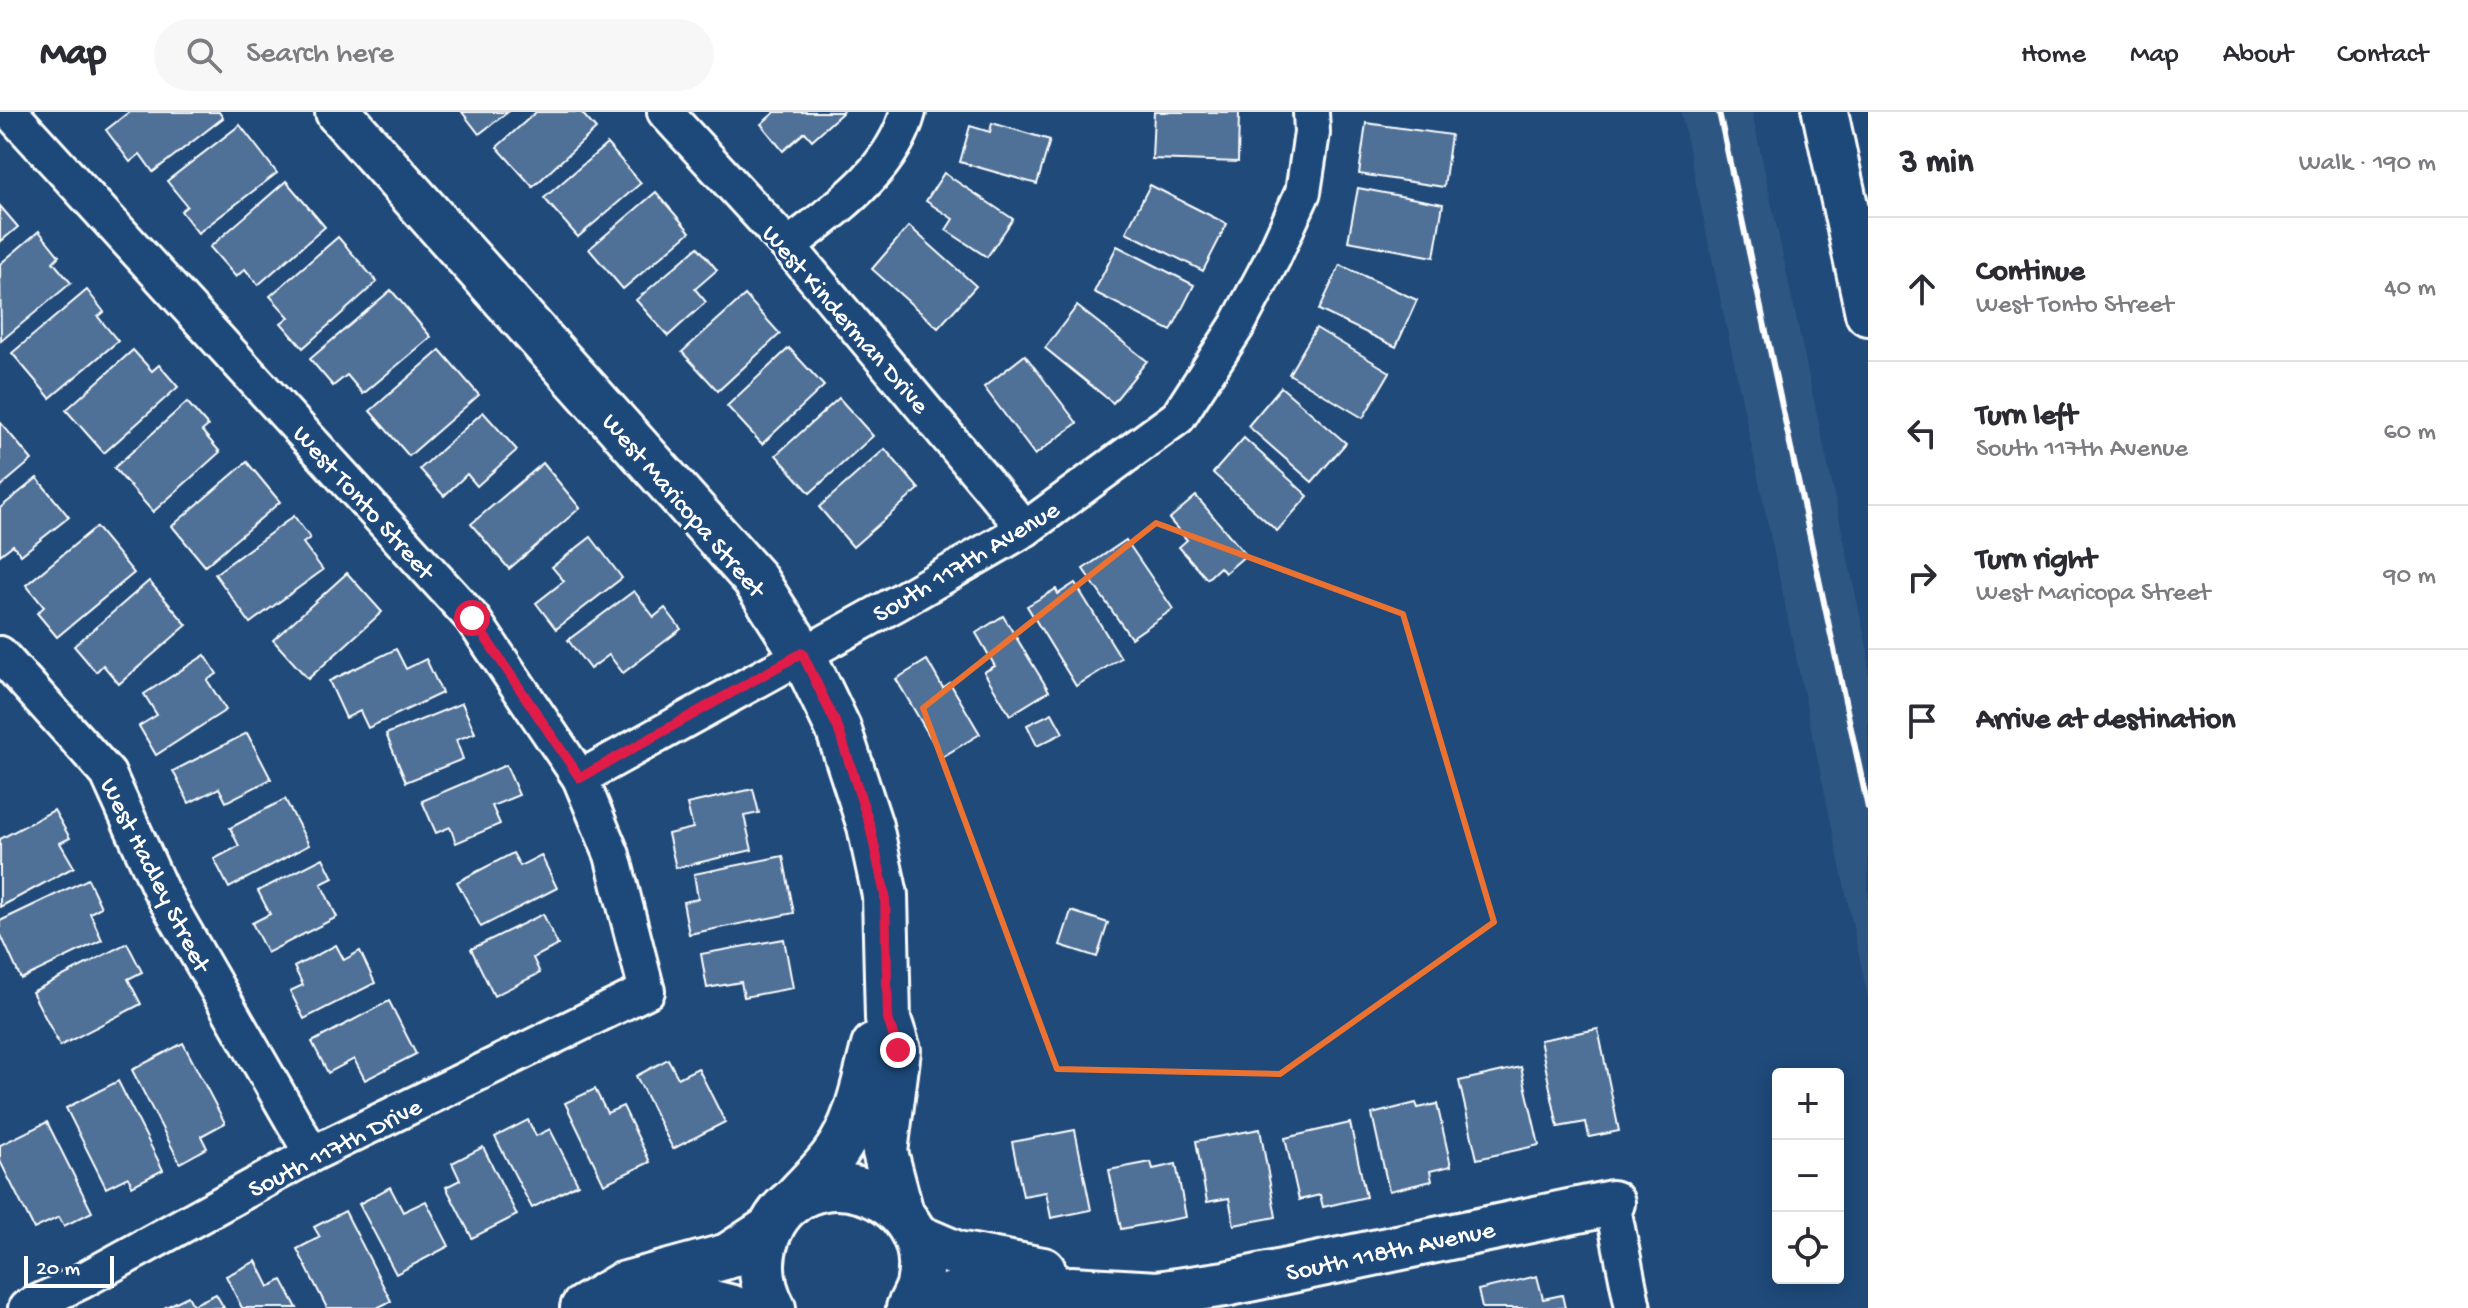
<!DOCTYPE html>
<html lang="en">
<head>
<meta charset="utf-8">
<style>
  :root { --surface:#fff; --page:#f7f7f7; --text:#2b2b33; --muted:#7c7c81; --line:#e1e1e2 }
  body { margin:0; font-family:"Gochi Hand",sans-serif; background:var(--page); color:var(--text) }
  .controls { position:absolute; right:24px; bottom:24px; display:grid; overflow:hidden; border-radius:8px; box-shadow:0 4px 20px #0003 }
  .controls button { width:72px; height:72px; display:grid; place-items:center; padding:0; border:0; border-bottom:2px solid var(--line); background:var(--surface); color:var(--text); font:40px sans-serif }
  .scale { position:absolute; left:24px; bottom:20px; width:90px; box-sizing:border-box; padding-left:8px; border:4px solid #fff; border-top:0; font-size:22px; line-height:28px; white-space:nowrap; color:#fff; -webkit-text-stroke:6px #1f4a7a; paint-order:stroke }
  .stop { position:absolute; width:24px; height:24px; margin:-18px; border:6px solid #e11d48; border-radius:50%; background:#fff }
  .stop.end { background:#e11d48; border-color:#fff; box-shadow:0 2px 8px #0008 }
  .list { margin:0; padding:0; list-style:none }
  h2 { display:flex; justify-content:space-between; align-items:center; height:104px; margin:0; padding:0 32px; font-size:34px }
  h2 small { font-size:26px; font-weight:400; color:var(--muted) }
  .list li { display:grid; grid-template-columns:52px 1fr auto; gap:24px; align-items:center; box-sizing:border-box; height:144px; padding:0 32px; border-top:2px solid var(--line) }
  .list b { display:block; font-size:30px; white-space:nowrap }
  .list p { margin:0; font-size:26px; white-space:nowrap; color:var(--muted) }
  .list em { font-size:26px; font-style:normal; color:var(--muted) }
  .icon { flex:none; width:44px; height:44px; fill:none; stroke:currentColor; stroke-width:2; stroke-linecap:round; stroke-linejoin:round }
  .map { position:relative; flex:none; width:1868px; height:1196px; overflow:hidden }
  header { display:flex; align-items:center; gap:48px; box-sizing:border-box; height:112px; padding:0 40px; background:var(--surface); border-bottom:2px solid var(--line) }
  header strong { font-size:38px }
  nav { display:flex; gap:44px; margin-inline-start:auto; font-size:28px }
  .search { width:560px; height:72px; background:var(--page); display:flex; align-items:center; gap:20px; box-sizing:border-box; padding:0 28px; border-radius:44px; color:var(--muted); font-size:30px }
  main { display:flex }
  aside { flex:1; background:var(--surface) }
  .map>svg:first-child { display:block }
  .built { fill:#2e5683 }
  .building { fill:#507197; stroke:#fff; stroke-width:2 }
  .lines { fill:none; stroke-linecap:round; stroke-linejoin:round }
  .minor-casing { stroke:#fff; stroke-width:40 }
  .tertiary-casing { stroke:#fff; stroke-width:50 }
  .primary-casing { stroke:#fff; stroke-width:50 }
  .minor { stroke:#1f4a7a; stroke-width:34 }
  .tertiary { stroke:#1f4a7a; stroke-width:44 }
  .primary { stroke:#1f4a7a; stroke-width:44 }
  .rail { stroke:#fff; stroke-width:6 }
  .route { stroke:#e11d48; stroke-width:10 }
  .marked { fill:none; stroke:#eb7230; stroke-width:6; stroke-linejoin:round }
  .labels { text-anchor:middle; stroke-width:6; stroke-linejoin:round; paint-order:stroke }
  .street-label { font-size:26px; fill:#fff; stroke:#1f4a7a }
</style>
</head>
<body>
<header>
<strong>Map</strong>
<div class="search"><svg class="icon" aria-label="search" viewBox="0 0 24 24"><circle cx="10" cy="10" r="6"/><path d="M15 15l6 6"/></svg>Search here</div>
<nav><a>Home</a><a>Map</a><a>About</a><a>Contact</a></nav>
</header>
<main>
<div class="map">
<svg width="1868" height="1196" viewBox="0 0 1868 1196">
  <rect width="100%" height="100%" fill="#1f4a7a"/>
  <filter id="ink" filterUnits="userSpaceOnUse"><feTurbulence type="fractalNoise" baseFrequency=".0125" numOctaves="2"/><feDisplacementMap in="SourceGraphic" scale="16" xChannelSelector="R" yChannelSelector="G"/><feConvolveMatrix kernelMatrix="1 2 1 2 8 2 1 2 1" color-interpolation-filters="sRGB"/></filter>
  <g filter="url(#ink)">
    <polygon class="built" points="1681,0 1752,0 1868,540 1868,886"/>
    <g class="building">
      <polygon points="129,0 219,0 223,6 153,60 140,42 130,50 106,18"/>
      <polygon points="462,0 508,0 479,22"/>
      <polygon points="536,0 581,0 596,17 533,75 497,35"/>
      <polygon points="775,0 843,0 812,28 805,20 783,39 761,12"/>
      <polygon points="1154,0 1239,0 1238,50 1152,47"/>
      <polygon points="992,11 1050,28 1037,72 960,50 970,14 990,20"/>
      <polygon points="1366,11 1451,23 1444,75 1359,62"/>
      <polygon points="240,13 277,61 198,121 181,99 187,94 167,69"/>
      <polygon points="607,32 641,71 578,125 544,86"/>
      <polygon points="944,61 1013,107 987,145 946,118 953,107 926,89"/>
      <polygon points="286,69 325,115 258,173 245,157 236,165 210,135"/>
      <polygon points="1150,73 1227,112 1203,159 1126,120"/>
      <polygon points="1358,76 1443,92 1434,145 1348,129"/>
      <polygon points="656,80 690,120 623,177 589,137"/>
      <polygon points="0,94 18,115 0,130"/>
      <polygon points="909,114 976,174 938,216 872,157"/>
      <polygon points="39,119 59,144 53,150 71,171 1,229 0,152"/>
      <polygon points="338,125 377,170 303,236 281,211 289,205 270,184"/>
      <polygon points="1117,134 1194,173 1171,219 1094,180"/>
      <polygon points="698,135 717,158 695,177 706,190 668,224 636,188"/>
      <polygon points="1340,153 1417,188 1396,235 1319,198"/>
      <polygon points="87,178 104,200 98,205 118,229 50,286 12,241"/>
      <polygon points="391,178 431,225 363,282 347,263 333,274 310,247"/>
      <polygon points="745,183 780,222 718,279 682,240"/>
      <polygon points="1077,194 1147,249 1113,291 1045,236"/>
      <polygon points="1316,216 1390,260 1363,306 1289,262"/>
      <polygon points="789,236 824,274 762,332 727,294"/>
      <polygon points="133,238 152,259 159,253 178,275 104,341 66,298"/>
      <polygon points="440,238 479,283 409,344 370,299"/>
      <polygon points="1025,243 1077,311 1035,343 984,275"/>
      <polygon points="1281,275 1346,331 1312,370 1248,314"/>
      <polygon points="839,286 873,324 810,381 776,343"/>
      <polygon points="187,290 208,314 202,319 220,340 153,400 114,356"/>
      <polygon points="483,300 517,338 477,374 467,362 444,384 420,357"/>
      <polygon points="0,310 32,348 0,375"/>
      <polygon points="1244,326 1308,384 1277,419 1213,361"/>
      <polygon points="885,337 919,377 853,435 819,395"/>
      <polygon points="247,350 280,390 205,454 172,414"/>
      <polygon points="543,351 580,396 509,457 471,412"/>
      <polygon points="37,366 69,405 21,443 13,433 0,443 0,396"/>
      <polygon points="1196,384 1246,443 1225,461 1220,455 1207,467 1179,435 1187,428 1169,407"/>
      <polygon points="294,404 310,426 303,431 323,458 250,511 215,462"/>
      <polygon points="96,415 134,461 57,525 37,501 44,495 26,473"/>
      <polygon points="591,425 622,466 556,517 536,491 564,469 552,455"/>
      <polygon points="1126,428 1173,497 1131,526 1083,457"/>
      <polygon points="347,461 382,500 308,567 273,528"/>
      <polygon points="149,469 187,513 119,572 103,553 96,560 74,534"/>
      <polygon points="1075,471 1121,546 1076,574 1027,494 1056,477 1058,482"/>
      <polygon points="634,479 654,505 665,496 681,517 623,561 609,543 590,557 568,528"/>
      <polygon points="1003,504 1049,579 1010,603 984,560 995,554 976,521"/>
      <polygon points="396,537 406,557 426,547 442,581 368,616 360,599 346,606 329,569"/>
      <polygon points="205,543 217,562 207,568 226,598 156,643 139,614 157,603 144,582"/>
      <polygon points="927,548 943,576 950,571 980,622 942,645 896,567"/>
      <polygon points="462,591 475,621 456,628 463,647 406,670 386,622"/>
      <polygon points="1052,601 1063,621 1037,634 1027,613"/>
      <polygon points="247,621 271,667 226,690 219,676 189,691 173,659"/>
      <polygon points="506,653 519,683 492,694 500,712 456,731 450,715 436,721 422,689"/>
      <polygon points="753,677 759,701 744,704 752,738 676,756 668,722 693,716 687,692"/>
      <polygon points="285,687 309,733 229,776 214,747 239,734 230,716"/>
      <polygon points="54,698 70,726 60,731 74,755 0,795 0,727"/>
      <polygon points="513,741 520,754 541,743 557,776 481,815 457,770"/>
      <polygon points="783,744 794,801 689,822 683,790 698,787 694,762"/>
      <polygon points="323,746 333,766 321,772 337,805 267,841 252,811 270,802 258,779"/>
      <polygon points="88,767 101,795 90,801 102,828 21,867 0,821 0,809"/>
      <polygon points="1071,799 1108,811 1097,845 1060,833"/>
      <polygon points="543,802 558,833 533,846 540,861 494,884 471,837"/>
      <polygon points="784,827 793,876 744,885 741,870 707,876 701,842"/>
      <polygon points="127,831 142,860 128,867 141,892 60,934 32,880"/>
      <polygon points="336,833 344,848 360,839 375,871 304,907 290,879 303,873 294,855"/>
      <polygon points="389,889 416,942 365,968 354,947 328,961 312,930"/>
      <polygon points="1598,917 1619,1019 1589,1025 1586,1010 1558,1015 1540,928"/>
      <polygon points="183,931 225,1011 201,1024 207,1036 180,1051 132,958"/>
      <polygon points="668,947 678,966 698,956 725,1010 673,1037 636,964"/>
      <polygon points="1521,955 1539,1033 1477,1047 1459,969"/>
      <polygon points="118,969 163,1058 132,1074 128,1065 106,1076 66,996"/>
      <polygon points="595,977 607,1001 623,994 650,1050 604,1072 565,991"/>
      <polygon points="1416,991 1418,996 1437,992 1451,1054 1430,1059 1432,1069 1389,1079 1372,1002"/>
      <polygon points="528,1008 536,1024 550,1017 578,1072 532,1096 495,1025"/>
      <polygon points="47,1010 92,1100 64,1114 59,1105 34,1117 0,1049 0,1033"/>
      <polygon points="1350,1011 1366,1085 1323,1095 1320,1083 1299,1088 1285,1026"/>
      <polygon points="1260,1017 1276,1105 1234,1113 1229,1086 1207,1090 1196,1029"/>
      <polygon points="1075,1018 1091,1098 1051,1106 1046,1080 1023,1084 1012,1030"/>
      <polygon points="483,1035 517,1103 472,1126 446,1075 460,1068 452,1051"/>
      <polygon points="1151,1050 1153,1057 1176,1052 1186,1105 1121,1117 1109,1058"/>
      <polygon points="390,1075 403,1100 426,1089 449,1134 396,1162 359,1092"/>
      <polygon points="345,1099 391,1189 377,1196 327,1196 297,1137 320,1125 314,1115"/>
      <polygon points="256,1149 269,1175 282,1168 297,1196 242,1196 226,1164"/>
      <polygon points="1537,1164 1543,1187 1562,1183 1565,1196 1482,1196 1478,1178"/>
      <polygon points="216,1182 224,1196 164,1196 188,1184 193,1193"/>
    </g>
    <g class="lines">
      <defs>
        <g id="minor">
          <polyline points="10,0 472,506 580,666 612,743 647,879 312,1042 80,1170 26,1196"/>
          <polyline points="665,0 788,134 1025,417"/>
          <path d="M788 134C834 98 892 60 908 0"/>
          <polyline points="0,542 108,662 160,777 312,1042"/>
          <polyline points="580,666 897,491 1025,417 1178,305 1237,214 1273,146 1303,80 1312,21 1311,0"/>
          <polyline points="1612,1091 1633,1196"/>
        </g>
        <g id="tertiary">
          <polyline points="338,0 754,466 802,541 838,616 870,714 885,783 888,907 898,938 885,1040 901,1101"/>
          <path d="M792 1090C806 1074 823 1059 835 1042 858 1010 864 971 874 934"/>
          <polyline points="915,1124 957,1142 1043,1158"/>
          <polyline points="583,1196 622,1173 728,1144 771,1116"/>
          <polyline points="608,1196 717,1192 733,1196"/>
          <path d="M773 1196C761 1173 758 1150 767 1125 800 1034 940 1078 919 1173 917 1181 912 1189 909 1196"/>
          <polyline points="913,1196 952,1183 996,1178 1037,1181 1071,1177 1157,1182 1225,1172 1612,1091"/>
        </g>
        <polyline id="primary" points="1825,0 1868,201"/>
      </defs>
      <use href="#minor" class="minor-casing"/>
      <use href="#tertiary" class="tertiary-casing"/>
      <use href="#primary" class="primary-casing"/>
      <use href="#minor" class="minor"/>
      <use href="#tertiary" class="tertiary"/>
      <use href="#primary" class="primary"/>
      <polyline class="rail" points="1719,0 1868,696"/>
    </g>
  </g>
  <g class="lines" filter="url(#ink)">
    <polyline class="route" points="472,506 580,666 802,541 838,616 870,714 885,783 888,907 898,938"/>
  </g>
  <path class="marked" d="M1156 411 1403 502 1494 810 1280 962 1057 957 923 596Z"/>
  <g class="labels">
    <g class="street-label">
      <text transform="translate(847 206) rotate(49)" y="9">West Kinderman Drive</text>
      <text transform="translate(365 389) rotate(48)" y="9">West Tonto Street</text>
      <text transform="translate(685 392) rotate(49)" y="9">West Maricopa Street</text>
      <text transform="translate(965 448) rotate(-31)" y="9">South 117th Avenue</text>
      <text transform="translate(157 762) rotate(63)" y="9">West Hadley Street</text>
      <text transform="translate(334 1034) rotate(-27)" y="9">South 117th Drive</text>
      <text transform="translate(1390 1137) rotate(-12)" y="9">South 118th Avenue</text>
    </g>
  </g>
</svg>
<div class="controls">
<button>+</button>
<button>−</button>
<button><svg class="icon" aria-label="locate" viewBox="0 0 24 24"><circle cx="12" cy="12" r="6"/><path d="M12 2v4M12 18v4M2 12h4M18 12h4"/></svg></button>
</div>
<div class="scale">20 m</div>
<div class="stop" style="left:472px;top:506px"></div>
<div class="stop end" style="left:898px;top:938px"></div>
</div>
<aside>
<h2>3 min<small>Walk · 190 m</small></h2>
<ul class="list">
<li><svg class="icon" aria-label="ahead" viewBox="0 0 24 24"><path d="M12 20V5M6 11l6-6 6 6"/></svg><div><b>Continue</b><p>West Tonto Street</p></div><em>40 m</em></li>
<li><svg class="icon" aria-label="left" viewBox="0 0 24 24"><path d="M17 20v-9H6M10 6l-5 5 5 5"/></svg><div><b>Turn left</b><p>South 117th Avenue</p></div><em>60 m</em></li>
<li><svg class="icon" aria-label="right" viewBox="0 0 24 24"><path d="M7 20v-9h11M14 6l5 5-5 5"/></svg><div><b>Turn right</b><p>West Maricopa Street</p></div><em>90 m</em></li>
<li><svg class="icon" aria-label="arrive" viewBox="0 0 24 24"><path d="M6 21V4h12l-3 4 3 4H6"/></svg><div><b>Arrive at destination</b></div></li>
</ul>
</aside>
</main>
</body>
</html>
